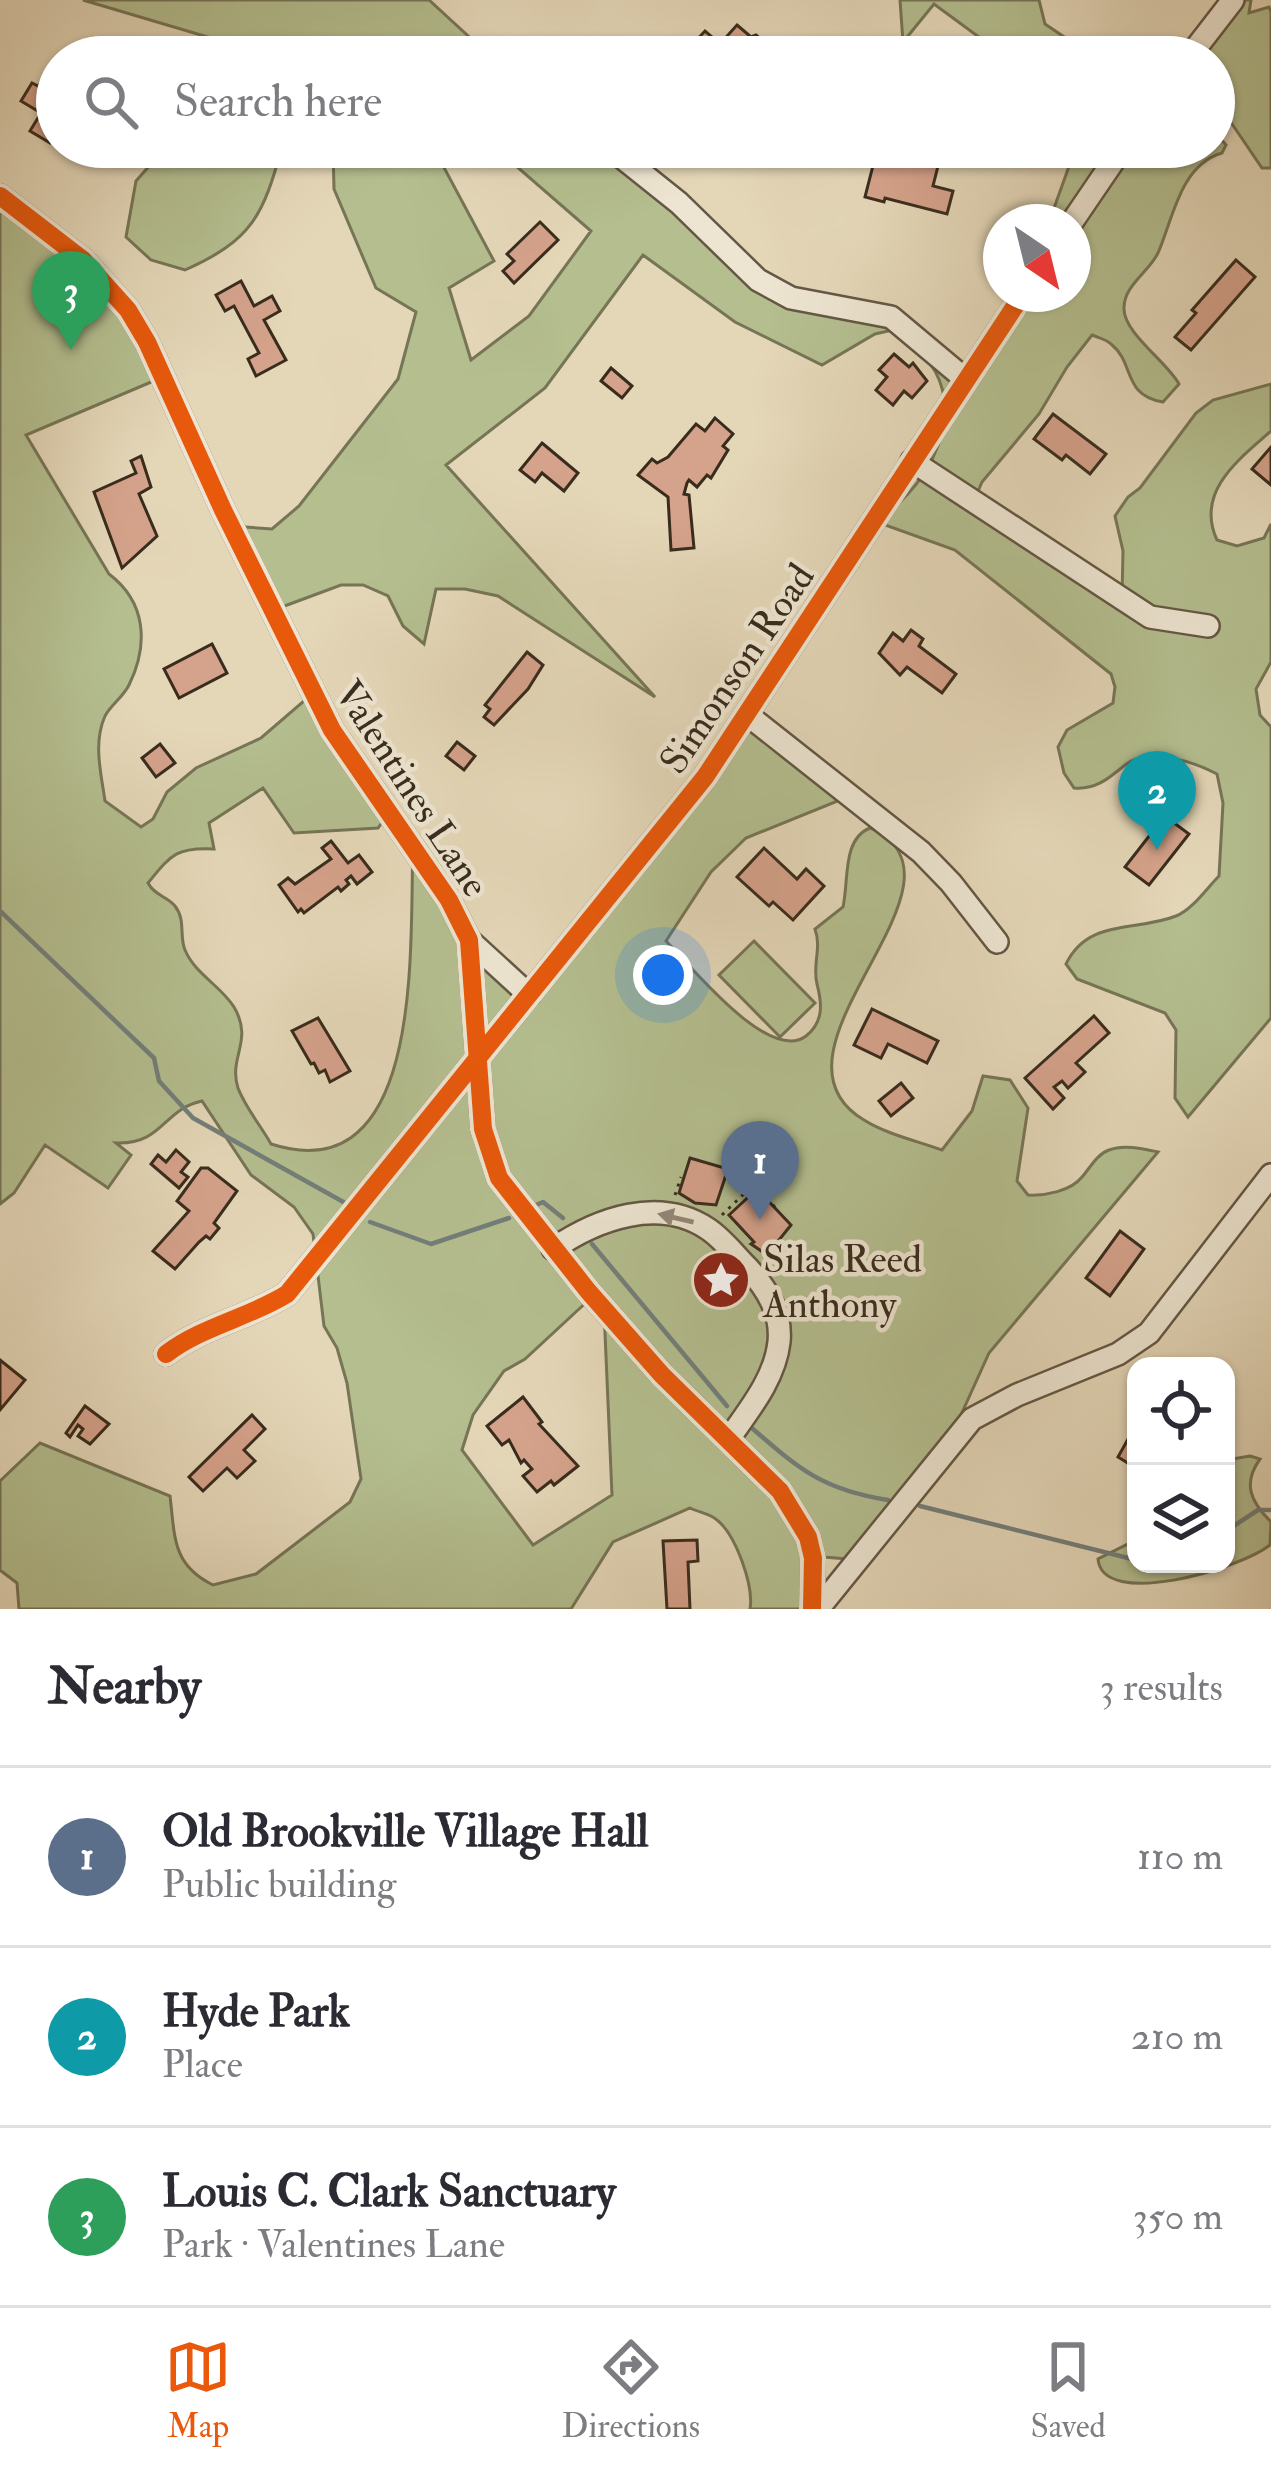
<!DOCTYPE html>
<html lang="en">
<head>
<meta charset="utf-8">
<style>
  :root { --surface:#fff; --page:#f2f2f3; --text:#2b2b33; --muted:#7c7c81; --line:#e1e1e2; --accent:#ea580c }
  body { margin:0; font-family:"IM FELL Double Pica",serif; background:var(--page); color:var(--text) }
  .controls { position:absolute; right:36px; bottom:36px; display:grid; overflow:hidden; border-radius:24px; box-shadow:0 3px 9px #0004 }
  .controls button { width:108px; height:108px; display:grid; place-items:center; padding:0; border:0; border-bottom:3px solid var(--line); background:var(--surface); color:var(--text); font:60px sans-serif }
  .compass { position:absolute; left:983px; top:204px; width:108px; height:108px; border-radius:50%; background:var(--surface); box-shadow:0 3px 9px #0004; rotate:145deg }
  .you { position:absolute; left:663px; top:975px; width:42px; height:42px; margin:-30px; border:9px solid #fff; border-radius:50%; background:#1a73e8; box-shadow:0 0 0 18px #1a73e833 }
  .badge { display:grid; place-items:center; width:78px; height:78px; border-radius:50%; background:var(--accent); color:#fff; font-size:39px; font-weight:700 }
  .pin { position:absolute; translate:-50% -99px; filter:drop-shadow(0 3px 6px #0008) }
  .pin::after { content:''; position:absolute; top:63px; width:42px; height:36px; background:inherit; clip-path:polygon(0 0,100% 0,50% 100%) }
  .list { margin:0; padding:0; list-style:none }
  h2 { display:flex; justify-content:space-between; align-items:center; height:156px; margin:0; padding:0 48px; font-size:51px }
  h2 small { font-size:39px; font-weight:400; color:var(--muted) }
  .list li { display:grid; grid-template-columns:78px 1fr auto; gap:36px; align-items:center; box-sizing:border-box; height:180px; padding:0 48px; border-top:3px solid var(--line) }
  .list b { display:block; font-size:45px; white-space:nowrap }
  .list p { margin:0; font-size:39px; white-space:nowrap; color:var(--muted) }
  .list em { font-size:39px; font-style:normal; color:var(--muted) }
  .icon { flex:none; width:66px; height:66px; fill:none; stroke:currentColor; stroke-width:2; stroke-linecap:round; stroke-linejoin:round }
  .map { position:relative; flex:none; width:1271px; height:1609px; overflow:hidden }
  .search { position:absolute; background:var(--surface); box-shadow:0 3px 9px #0004; left:36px; right:36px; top:36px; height:132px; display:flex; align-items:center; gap:30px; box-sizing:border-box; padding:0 42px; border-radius:66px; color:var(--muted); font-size:45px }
  .sheet { height:696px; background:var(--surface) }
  nav { display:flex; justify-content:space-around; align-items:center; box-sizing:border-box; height:168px; border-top:3px solid var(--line); background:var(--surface); font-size:33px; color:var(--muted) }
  nav a { display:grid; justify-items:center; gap:6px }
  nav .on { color:var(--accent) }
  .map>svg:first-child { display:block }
  .green { fill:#b4be8f; stroke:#767556; stroke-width:3; fill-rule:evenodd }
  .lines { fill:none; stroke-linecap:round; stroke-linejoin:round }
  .stream { stroke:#737f7b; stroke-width:4.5 }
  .building { fill:#d5a28b; stroke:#392c1d; stroke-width:3 }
  .minor-casing { stroke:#645744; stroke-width:26 }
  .path { stroke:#392c1d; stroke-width:3; stroke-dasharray:3 6; stroke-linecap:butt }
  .minor { stroke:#ede5d1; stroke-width:21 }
  .cycleway-casing { stroke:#ede5d1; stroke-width:26 }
  .cycleway { stroke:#e8590c; stroke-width:18 }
  .oneway { fill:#938877 }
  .labels { text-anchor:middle; stroke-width:9; stroke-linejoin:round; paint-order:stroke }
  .street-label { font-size:39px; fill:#392c1d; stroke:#ede5d1 }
  .poi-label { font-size:39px; fill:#392c1d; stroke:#ede5d1; text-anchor:start }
</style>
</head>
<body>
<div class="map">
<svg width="1271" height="1609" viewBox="0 0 1271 1609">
  <rect width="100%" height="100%" fill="#e4d7b8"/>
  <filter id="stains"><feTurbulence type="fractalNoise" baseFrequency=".00167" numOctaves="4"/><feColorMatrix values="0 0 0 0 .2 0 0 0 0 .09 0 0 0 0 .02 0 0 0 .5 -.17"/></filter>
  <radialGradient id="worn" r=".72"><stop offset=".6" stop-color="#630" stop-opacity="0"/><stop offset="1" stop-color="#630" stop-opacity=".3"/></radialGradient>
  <g class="green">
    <polygon points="83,0 429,0 491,57 275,57"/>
    <polygon points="900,0 1039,0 1045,24 1094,57 1006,57 934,4 903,42"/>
    <polygon points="1243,0 1251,0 1249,13 1269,7 1271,12 1271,168 1262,168 1228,118 1214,124 1214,57 1189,57"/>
    <path d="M1214 131 1226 145 1222 153C1180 165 1173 219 1158 253 1149 272 1123 286 1124 309 1124 333 1167 362 1179 384L1163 402C1122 395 1135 363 1111 344 1106 339 1099 338 1092 335L1067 367 1039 414 982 482 976 496 1122 598 1123 551 1115 516 1128 497 1140 488 1196 413 1213 400 1271 384V431C1238 460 1195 492 1217 540L1237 546 1264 538 1271 524V662L1256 689 1260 715 1271 727V1018L1188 1117 1175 1098 1176 1030 1165 1013 1077 979 1066 964C1088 918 1136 932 1176 916 1192 910 1207 888 1219 876L1223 803 1217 774C1194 762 1148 746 1125 765 1109 778 1096 790 1074 788L1064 773 1058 747 1067 730 1113 703 1115 687 1111 674 955 550 874 521C921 495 965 425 935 371 926 355 908 343 897 329L875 334 822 365 735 322 643 255 545 388 446 465 655 697 498 596 465 589H436L424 644 403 626 388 596 363 585H341L271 611 230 526 272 529 299 506 398 379 416 312 376 288 334 189 333 147H433L494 261 449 288 471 360 529 316 591 231 501 153 503 147H598L758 284 889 319 965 379 1017 294H1073V222H1049L1076 147H1214Z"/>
    <path d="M166 147H282C263 216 252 240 185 270L151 260 126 237 136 181Z"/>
    <path d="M0 196 83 260 163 377 26 435 109 574C146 602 149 644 129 685 123 697 111 705 105 716 93 743 101 773 105 801L141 827 153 819 167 792 196 768 261 738 312 694 388 814 378 828 294 833 263 788 209 823 214 849C176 847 171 855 148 883 155 896 167 896 175 906 186 920 179 936 185 950 195 974 221 986 234 1007 254 1041 228 1057 238 1088 245 1107 261 1126 271 1144 427 1194 409 939 413 847L469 940 529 994 749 716 845 798 746 838 711 872 666 941C691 966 769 1064 806 1036 824 1022 822 1003 817 984 812 964 822 949 815 929L843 907C849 880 842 839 870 828 990 881 748 1051 864 1120 886 1134 917 1141 942 1150L972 1111 983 1076 1010 1080 1028 1108 1017 1181 1028 1195C1045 1196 1071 1191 1082 1177 1090 1168 1097 1154 1109 1150 1124 1144 1144 1149 1158 1152L989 1353 946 1448 859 1560 811 1556 810 1609H750C754 1586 736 1535 717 1520 711 1514 698 1512 690 1508L613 1542 571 1609H19L17 1583 0 1570V1481L40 1443 170 1496C175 1537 172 1565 213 1585L256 1574 350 1502 361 1479 347 1383 337 1348 324 1326 313 1234 294 1207 251 1175 202 1101C163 1109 163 1145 116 1143L131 1155 108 1188 45 1145 14 1193 0 1204ZM592 1297 604 1310 612 1495 533 1545 462 1450 473 1415 504 1371 525 1359Z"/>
    <polygon points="754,941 815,1003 780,1037 719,975"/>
    <path d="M1250 1456 1260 1459C1242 1484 1251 1502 1271 1522L1270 1545C1238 1570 1102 1609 1098 1559L1136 1540V1564H1226V1460Z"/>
  </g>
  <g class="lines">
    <g class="stream">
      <polyline points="0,911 154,1058 159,1081 193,1118 347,1204"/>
      <polyline points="536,1205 543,1202 563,1218"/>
      <polyline points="370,1222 431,1244 509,1218"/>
      <polyline points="592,1244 727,1406"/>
      <path d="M753 1429C800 1470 824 1490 888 1500"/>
      <polyline points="920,1506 1136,1560"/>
      <polyline points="1226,1531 1258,1510 1271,1510"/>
    </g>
  </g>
  <g class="building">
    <polygon points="737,25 751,37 756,35 762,40 761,46 773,57 716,57 711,53 707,57 692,45 705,31 720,44"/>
    <polygon points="42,81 57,90 57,130 50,143 30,131 41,113 21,101 32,83 38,86"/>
    <polygon points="877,150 906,158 910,154 918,156 921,162 938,166 933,186 953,191 947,214 885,198 884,202 865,197"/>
    <polygon points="540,222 558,240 514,283 503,271 514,261 507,254"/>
    <polygon points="1236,260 1255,277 1191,350 1175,337 1196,313 1192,310"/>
    <polygon points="241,281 254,306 272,296 280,311 264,320 286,360 256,376 248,359 259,353 234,306 225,311 216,295"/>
    <polygon points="894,354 909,367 913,363 927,381 912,398 904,391 893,405 876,390 887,377 879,370"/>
    <polygon points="611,368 632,386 622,398 601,381"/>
    <polygon points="1053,414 1106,454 1090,474 1066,455 1062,460 1034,439"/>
    <polygon points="715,418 733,434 723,446 728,450 711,478 707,475 697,487 689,480 687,483 684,494 689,495 694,548 671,550 668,497 638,475 652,459 657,463 668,457 696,424 705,431"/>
    <polygon points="542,443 578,473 564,491 542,473 535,482 520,470"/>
    <polygon points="1271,447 1271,485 1252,469"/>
    <polygon points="141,456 151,487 139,494 157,536 122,568 94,492 136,473 131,461"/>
    <polygon points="911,630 923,639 919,646 956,674 942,693 907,667 900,675 879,653 893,633 903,641"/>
    <polygon points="212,644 227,673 179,698 164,669"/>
    <polygon points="527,652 543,665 528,689 494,725 484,717 490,709 485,705"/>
    <polygon points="457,742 475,756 464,770 446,756"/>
    <polygon points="160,744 175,763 156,777 142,758"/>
    <polygon points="1150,797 1170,812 1166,817 1189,834 1149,885 1125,867 1157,826 1138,812"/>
    <polygon points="331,841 348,863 359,855 372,872 357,884 351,876 346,880 349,884 341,891 338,887 304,913 301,909 298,912 279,885 288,878 295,884 331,859 322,848"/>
    <polygon points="764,848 797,879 806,869 824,886 793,920 773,902 769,906 737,877"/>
    <polygon points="872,1009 938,1041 927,1063 888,1044 881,1058 854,1045"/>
    <polygon points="1094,1016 1109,1033 1076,1063 1085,1072 1068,1088 1062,1081 1054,1087 1064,1098 1053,1109 1025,1078"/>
    <polygon points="318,1018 350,1071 330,1082 325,1070 319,1073 314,1063 311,1064 292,1031"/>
    <polygon points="901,1083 913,1098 891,1116 879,1101"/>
    <polygon points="176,1150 189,1162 181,1172 188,1177 179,1188 151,1164 158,1155 166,1162"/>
    <polygon points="690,1158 728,1169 716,1205 695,1203 679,1193"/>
    <polygon points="201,1168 208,1168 237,1191 214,1223 219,1228 210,1239 206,1236 199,1242 175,1269 153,1251 189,1211 177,1201"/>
    <polygon points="757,1189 791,1225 767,1255 751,1244 754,1242 729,1215"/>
    <polygon points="1120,1231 1144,1249 1110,1296 1086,1278"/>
    <polygon points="0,1360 25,1380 0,1410"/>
    <polygon points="523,1397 542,1422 539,1424 578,1466 554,1485 551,1481 537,1492 523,1476 532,1469 524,1460 521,1463 509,1440 502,1445 487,1426"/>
    <polygon points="85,1406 109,1424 90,1444 78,1436 83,1429 78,1425 70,1437 66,1433"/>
    <polygon points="252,1415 265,1429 244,1450 255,1461 237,1478 227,1468 203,1491 189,1477"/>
    <polygon points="1136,1425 1136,1468 1118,1457"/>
    <polygon points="697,1540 698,1561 688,1562 690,1609 667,1609 663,1541"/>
  </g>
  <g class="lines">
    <defs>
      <g id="minor">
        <polyline points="1189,57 1233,0"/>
        <polyline points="609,147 679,203 758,280 791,298 891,317 965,379"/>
        <polyline points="0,196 83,260 128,310 147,342 223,510 332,730 449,900 469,940 483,1129 499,1178 588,1291 662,1375 780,1491 808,1537 813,1558 812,1609"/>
        <polyline points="1072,222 1123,147"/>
        <polyline points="70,250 84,309"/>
        <polyline points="912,461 1150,617 1208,626"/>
        <polyline points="749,716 921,852 951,883 997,942"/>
        <polyline points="469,940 529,995"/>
        <path d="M553 1249C597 1219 659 1196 708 1229 723 1239 735 1255 748 1268 767 1289 782 1313 779 1342 775 1379 748 1411 728 1440"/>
        <path d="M166 1354C203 1326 248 1318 287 1294L705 777 1023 294"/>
        <polyline points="818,1609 972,1419 1017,1395 1118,1354 1149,1333 1271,1175"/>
      </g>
    </defs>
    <use href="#minor" class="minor-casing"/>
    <g class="path">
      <polyline points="675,1195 681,1177"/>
      <polyline points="722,1215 752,1186 758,1186 777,1210"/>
      <polygon points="718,1277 725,1279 723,1285 716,1284"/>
    </g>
    <use href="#minor" class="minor"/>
    <defs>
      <g id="cycleway">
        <polyline points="0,196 83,260 128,310 147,342 223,510 332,730 449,900 469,940 483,1129 499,1178 588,1291 662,1375 780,1491 808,1537 813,1558 812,1609"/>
        <path d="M166 1354C203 1326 248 1318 287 1294L705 777 1023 294"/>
      </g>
    </defs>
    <use href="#cycleway" class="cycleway-casing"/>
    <use href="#cycleway" class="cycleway"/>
  </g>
  <defs><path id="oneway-solid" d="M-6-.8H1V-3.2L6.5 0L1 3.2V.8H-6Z" transform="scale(3)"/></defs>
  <use class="oneway" href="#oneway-solid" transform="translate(676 1218) rotate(-167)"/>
  <defs>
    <symbol id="sight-disc" viewBox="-11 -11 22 22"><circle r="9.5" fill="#8f2418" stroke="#ede5d1"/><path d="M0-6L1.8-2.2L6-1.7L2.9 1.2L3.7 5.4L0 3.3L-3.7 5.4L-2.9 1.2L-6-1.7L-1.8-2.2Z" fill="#fff"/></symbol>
  </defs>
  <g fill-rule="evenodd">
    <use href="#sight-disc" x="688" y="1247" width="66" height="66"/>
  </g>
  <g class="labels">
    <g class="street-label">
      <text transform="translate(736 668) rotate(-56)" y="14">Simonson Road</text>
      <text transform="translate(413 788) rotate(57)" y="14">Valentines Lane</text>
    </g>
    <g class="poi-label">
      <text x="763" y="1272">Silas Reed<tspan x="763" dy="45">Anthony</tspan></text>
    </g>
  </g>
  <rect width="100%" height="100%" filter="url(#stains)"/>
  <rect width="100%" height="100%" fill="url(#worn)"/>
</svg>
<div class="controls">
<button><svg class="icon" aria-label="locate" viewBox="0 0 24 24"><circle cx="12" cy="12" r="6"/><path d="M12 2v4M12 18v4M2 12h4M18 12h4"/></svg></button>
<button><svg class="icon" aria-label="layers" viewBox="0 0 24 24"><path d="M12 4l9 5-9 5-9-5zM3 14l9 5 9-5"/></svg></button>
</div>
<svg class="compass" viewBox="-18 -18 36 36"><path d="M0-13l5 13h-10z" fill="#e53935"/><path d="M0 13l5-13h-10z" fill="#7c7c81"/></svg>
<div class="you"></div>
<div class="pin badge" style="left:760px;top:1220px;background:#5c6f8a">1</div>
<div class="pin badge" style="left:1157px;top:850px;background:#0f9aa8">2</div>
<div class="pin badge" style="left:71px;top:350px;background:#2e9e5b">3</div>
<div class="search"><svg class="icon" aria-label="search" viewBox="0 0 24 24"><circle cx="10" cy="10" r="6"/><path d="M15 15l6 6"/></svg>Search here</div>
</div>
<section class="sheet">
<h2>Nearby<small>3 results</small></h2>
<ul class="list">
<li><span class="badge" style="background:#5c6f8a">1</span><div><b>Old Brookville Village Hall</b><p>Public building</p></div><em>110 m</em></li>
<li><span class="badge" style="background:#0f9aa8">2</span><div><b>Hyde Park</b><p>Place</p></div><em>210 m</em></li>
<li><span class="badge" style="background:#2e9e5b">3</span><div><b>Louis C. Clark Sanctuary</b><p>Park · Valentines Lane</p></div><em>350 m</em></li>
</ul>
</section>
<nav>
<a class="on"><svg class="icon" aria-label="map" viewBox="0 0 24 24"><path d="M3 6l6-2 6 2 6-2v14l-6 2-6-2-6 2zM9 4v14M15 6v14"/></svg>Map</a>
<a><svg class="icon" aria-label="directions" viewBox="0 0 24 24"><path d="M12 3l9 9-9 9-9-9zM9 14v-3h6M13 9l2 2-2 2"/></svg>Directions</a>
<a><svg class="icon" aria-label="saved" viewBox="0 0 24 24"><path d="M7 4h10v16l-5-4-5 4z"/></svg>Saved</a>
</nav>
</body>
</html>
